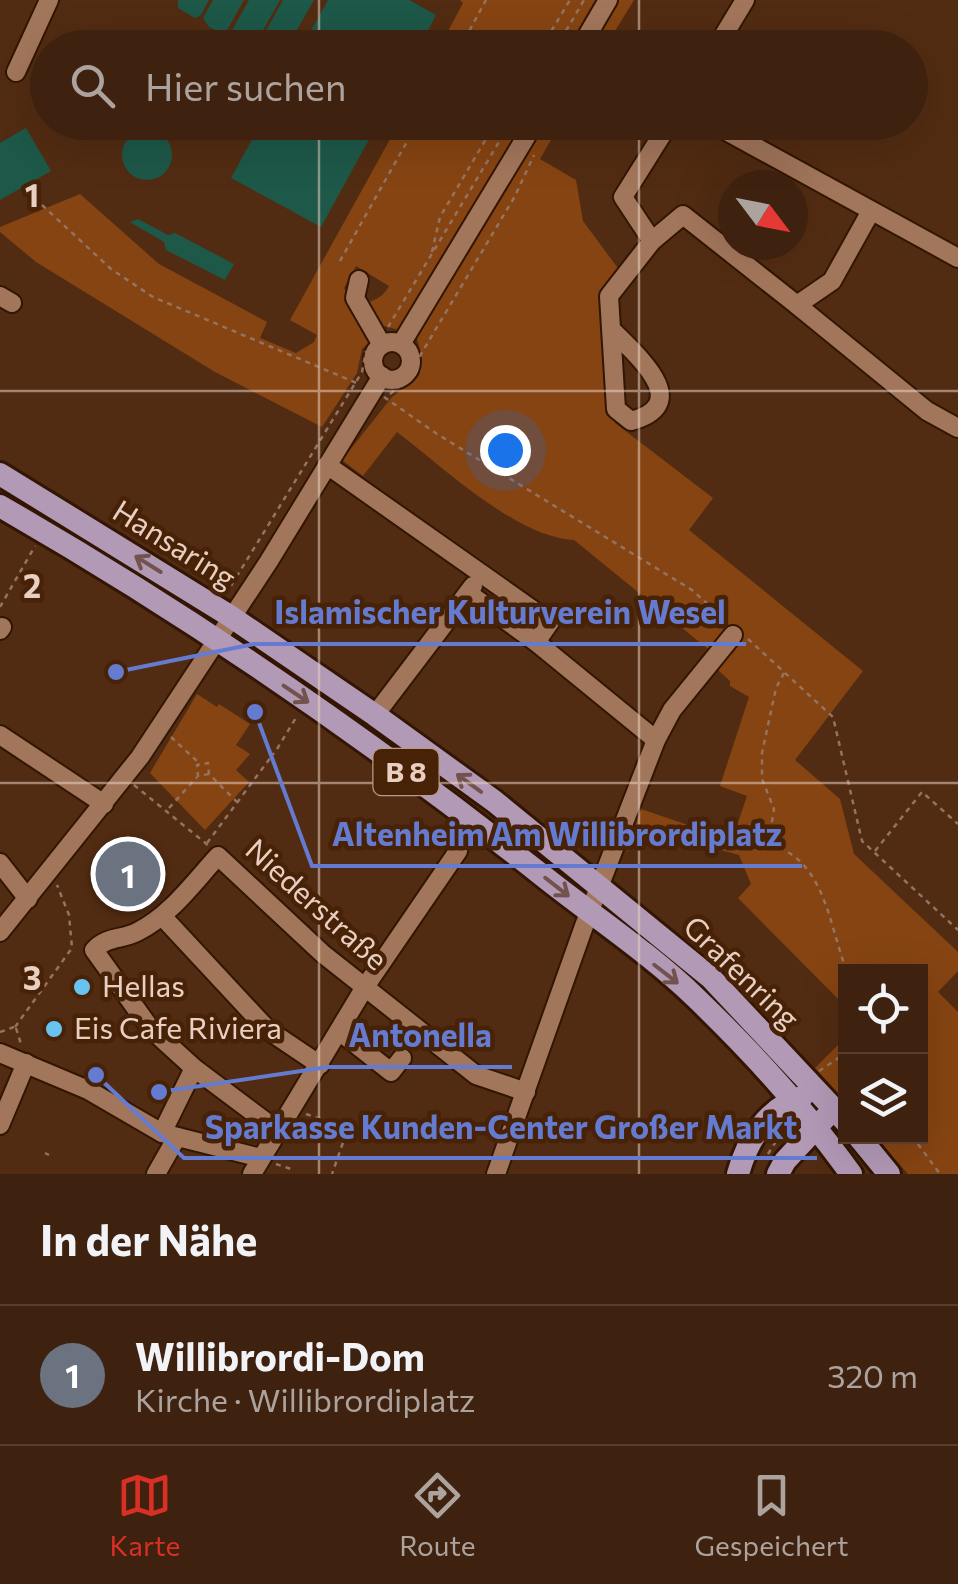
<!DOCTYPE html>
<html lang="de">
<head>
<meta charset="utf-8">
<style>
  :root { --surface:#3e210e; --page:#492e1c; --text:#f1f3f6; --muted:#ada39e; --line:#573e2e; --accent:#d93025 }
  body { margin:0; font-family:Commissioner,sans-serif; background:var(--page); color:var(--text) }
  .controls { position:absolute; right:30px; bottom:30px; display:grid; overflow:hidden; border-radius:0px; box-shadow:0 10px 40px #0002 }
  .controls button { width:90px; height:90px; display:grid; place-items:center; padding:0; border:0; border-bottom:2px solid var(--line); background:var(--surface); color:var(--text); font:50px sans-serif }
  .compass { position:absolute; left:718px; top:170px; width:90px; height:90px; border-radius:50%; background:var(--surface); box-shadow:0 10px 40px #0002; rotate:122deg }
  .you { position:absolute; left:505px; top:450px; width:35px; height:35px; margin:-25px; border:8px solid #fff; border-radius:50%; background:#1a73e8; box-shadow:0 0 0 15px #1a73e833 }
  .badge { display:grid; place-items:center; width:65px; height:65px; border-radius:50%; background:var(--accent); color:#fff; font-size:32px; font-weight:700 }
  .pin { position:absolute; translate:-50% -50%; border:5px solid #fff; box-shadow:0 2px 10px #0006 }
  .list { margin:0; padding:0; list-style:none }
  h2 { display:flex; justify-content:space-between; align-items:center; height:130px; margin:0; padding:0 40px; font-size:42px }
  h2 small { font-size:32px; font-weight:400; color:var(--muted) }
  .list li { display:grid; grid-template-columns:65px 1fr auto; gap:30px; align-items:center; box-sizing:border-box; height:140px; padding:0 40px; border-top:2px solid var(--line) }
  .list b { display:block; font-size:38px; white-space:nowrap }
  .list p { margin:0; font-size:32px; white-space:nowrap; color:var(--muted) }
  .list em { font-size:32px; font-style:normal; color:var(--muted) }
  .icon { flex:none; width:55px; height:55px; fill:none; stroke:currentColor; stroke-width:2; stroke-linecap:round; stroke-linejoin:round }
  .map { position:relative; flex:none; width:958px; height:1174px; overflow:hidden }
  .search { position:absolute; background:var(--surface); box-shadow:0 10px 40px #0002; left:30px; right:30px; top:30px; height:110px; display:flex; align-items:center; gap:25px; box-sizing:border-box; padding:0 35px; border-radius:55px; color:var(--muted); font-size:38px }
  .sheet { height:270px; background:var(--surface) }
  nav { display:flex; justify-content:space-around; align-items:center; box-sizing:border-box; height:140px; border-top:2px solid var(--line); background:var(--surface); font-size:28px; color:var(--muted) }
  nav a { display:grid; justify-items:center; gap:5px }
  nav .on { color:var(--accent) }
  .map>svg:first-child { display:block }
  .green { fill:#864412; fill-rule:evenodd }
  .water { fill:#1d5848 }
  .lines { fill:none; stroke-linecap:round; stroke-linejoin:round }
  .minor-casing { stroke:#321603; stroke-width:22 }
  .major-casing { stroke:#321603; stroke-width:28 }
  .path { stroke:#947460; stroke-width:2.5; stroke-dasharray:5 5; stroke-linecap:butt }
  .minor { stroke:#a2765b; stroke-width:18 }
  .major { stroke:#b299b6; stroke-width:22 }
  .oneway { stroke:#72524d }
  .grid { fill:none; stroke:#e8cfc1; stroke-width:2.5; stroke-opacity:0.55 }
  .poi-dot { fill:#69c3f1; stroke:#472207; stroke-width:4 }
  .labels { text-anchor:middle; stroke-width:9; stroke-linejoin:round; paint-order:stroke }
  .shield { fill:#472207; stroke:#b89b89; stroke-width:2.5 }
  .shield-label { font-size:28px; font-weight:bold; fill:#e8cfc1 }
  .street-label { font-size:30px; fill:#e8cfc1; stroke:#472207 }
  .poi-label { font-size:30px; fill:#e8cfc1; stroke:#472207; text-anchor:start }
  .grid-label { font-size:32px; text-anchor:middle; font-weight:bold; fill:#e8cfc1; stroke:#472207; stroke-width:9; stroke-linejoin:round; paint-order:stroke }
  .leader { fill:none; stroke:#647bd0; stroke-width:4 }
  .callout-dot { fill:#647bd0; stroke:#472207; stroke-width:4 }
  .callout-label { font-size:32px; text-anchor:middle; font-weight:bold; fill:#647bd0; stroke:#472207; stroke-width:9; stroke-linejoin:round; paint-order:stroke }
</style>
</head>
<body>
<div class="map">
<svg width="958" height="1174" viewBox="0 0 958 1174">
  <rect width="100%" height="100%" fill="#522c12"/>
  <g class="green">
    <polygon points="460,0 602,0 573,47 439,48 463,3"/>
    <polygon points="615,0 634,0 605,47 587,48"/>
    <path d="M399 123H528L402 331 385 326 362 349 357 373 322 427 215 372 36 262 0 232V227L80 194 159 264 267 322 260 338 296 353 314 342 317 335 290 320ZM356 266 389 286C383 299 367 306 352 301L344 288Z"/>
    <path d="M542 123H561L540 159 576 180 583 221 620 271 601 294 615 423 713 498 689 530 863 671 795 760 840 799 854 854 958 952V971L938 992 958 1012V1174H908L875 1137 920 1136V972H846L845 1006 738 898 751 884 739 855 666 835 626 852 641 809 732 840 747 796 720 786 749 697 730 686V681L718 670 724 662 574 540C517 538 442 466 397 432L363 476 342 460 392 397 419 376 422 358 416 334Z"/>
    <polygon points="197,694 217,707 219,704 250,724 236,745 250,754 236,770 249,782 205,830 150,773"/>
    <polygon points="845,1038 845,1102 815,1068"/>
  </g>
  <g class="water">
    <polygon points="178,0 209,0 201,15 195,18 178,8"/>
    <polygon points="213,0 244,0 227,30 222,33 209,27 203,18"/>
    <path d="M249 0H280L254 46C244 50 234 44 230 34Z"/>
    <polygon points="283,0 314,0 287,47 257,47"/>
    <polygon points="328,0 409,0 436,15 419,47 302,47"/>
    <polygon points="261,123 378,123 321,227 231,178"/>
    <polygon points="26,128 51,171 0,200 0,143"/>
    <circle cx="147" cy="155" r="25"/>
    <polygon points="138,219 168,235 175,233 234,264 225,280 166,250 164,242 130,222"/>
  </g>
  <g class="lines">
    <defs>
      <g id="minor">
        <polyline points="580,48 608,0"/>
        <polyline points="716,48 745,0"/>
        <polyline points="16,72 49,0"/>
        <polyline points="710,122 958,258"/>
        <polyline points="652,241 683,215 797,305 832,281 871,211"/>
        <polyline points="359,280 355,298 382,345"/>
        <polyline points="0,296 12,303"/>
        <polyline points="797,305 927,411 958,428"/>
        <path d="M611 329C634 353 696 404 631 421L616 409 609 296 652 241 623 197 670 122"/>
        <circle cx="392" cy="361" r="19"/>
        <polyline points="401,344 535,122"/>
        <polyline points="327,465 550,622 536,642"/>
        <polyline points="468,593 536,642 656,740"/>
        <polyline points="0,630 2,627"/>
        <polyline points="375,715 473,586"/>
        <polyline points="0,735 104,804"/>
        <polyline points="0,863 28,899"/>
        <polyline points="162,916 268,1030 320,1065"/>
        <polyline points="0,932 140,757 269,561 382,376"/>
        <polyline points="339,1031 391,1072 402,1058"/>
        <polyline points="0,1053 88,1090 162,1133 261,1158"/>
        <polyline points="0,1125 26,1063"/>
        <path d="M278 1131 194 1068 150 1028 94 950C107 936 121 940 137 932 170 916 194 882 218 856L323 954 476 1075 526 1092"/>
        <polyline points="162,1133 194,1068"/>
        <polyline points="156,1174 177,1137"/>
        <polyline points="252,1174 365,987 458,851"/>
        <polyline points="496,1174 584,926 656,740 672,710 733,635"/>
      </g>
      <g id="major">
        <polyline points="0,474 230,616 375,715 494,801 711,978 846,1122"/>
        <path d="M0 506C190 615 371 740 543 876 592 915 652 955 696 998 751 1051 806 1111 851 1174"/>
        <polyline points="858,1136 889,1174"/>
        <path d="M738 1174C747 1141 767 1108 802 1097"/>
        <polyline points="778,1174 785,1161 825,1118"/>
      </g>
    </defs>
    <use href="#minor" class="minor-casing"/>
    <use href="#major" class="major-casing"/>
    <g class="path">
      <polyline points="460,48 486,0"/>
      <polyline points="541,48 570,0"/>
      <polyline points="556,48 584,0"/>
      <polyline points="42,205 111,269 153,297 359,384"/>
      <polyline points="432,252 440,217 496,122"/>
      <polyline points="340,261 418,122"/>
      <polyline points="388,327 511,122"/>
      <polyline points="390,394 415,374 421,354 515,196 534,155"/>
      <polyline points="384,397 437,434 692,590 728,622"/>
      <polyline points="226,594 362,372 366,351"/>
      <polyline points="0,607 35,546"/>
      <polyline points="748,639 833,717 862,841 958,930"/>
      <path d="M784 673 776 688 762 753V779L774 809 772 821 784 850C826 871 831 931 847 972"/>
      <polyline points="171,737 198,762"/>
      <polyline points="277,749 297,716"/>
      <polyline points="209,774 198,776 197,765 208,763 209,774 237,802"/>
      <polyline points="134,785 209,846"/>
      <polyline points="169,808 197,777"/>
      <polyline points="207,843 274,753"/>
      <polyline points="875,851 922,792 958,824"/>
      <polyline points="15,1027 72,948 69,915 57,885"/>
      <polyline points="16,1028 21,1044"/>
      <polyline points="0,1032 14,1027"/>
      <polyline points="819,1071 846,1053"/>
      <polyline points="306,1114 348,1128 332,1174"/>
      <polyline points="912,1136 940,1174"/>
      <polyline points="45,1153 49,1155"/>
      <polyline points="768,1154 785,1127"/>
      <polyline points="276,1164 294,1170"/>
    </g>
    <use href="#minor" class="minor"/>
    <use href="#major" class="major"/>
  </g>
  <defs><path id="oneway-shaft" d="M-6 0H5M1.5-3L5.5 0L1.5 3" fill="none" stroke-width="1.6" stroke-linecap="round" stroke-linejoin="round" transform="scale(2.5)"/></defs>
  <g class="oneway">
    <use href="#oneway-shaft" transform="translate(148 564) rotate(-148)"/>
    <use href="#oneway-shaft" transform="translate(296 694) rotate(34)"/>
    <use href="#oneway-shaft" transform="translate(469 783) rotate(-144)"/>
    <use href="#oneway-shaft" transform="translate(557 887) rotate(38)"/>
    <use href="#oneway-shaft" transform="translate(666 974) rotate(38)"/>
  </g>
  <path class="grid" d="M319 0V48M639 0V48M319 122V1174M639 122V1174M0 391H958M0 783H958"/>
  <g class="poi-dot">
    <circle cx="82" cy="987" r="10"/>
    <circle cx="54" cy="1029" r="10"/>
  </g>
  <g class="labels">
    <rect class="shield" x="373.5" y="749" width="65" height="46" rx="8"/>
    <g class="shield-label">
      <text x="406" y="782">B 8</text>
    </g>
    <g class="street-label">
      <text transform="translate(174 545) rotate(32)" y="10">Hansaring</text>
      <text transform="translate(316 905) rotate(42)" y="10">Niederstraße</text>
      <text transform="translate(741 973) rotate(44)" y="10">Grafenring</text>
    </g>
    <g class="poi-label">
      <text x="102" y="997">Hellas</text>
      <text x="74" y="1039">Eis Cafe Riviera</text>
    </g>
  </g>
  <g class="grid-label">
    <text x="32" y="207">1</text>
    <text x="32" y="598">2</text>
    <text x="32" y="990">3</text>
  </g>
  <path class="leader" d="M116 672L254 644H746M255 712L312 866H802M159 1092L328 1067H512M96 1075L184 1158H817"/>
  <g class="callout-dot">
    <circle cx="116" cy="672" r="10"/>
    <circle cx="255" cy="712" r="10"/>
    <circle cx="159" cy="1092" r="10"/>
    <circle cx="96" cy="1075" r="10"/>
  </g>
  <g class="callout-label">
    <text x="500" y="624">Islamischer Kulturverein Wesel</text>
    <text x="557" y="846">Altenheim Am Willibrordiplatz</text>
    <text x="420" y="1047">Antonella</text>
    <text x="501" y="1139">Sparkasse Kunden-Center Großer Markt</text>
  </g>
</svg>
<div class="controls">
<button><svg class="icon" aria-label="locate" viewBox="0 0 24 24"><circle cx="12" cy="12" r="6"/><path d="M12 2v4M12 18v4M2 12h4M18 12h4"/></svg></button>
<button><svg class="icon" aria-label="layers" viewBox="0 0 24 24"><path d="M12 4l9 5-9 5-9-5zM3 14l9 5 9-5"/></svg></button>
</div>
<svg class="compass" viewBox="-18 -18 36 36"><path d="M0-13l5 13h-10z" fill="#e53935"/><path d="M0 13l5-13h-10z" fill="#ada39e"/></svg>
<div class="you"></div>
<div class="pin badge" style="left:128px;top:874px;background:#6b7280">1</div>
<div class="search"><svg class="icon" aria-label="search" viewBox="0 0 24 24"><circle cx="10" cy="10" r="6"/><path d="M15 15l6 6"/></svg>Hier suchen</div>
</div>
<section class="sheet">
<h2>In der Nähe<small></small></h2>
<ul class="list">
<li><span class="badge" style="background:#6b7280">1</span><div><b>Willibrordi-Dom</b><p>Kirche · Willibrordiplatz</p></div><em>320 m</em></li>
</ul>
</section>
<nav>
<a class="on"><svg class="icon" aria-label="map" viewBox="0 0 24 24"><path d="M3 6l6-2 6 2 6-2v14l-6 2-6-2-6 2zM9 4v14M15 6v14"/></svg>Karte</a>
<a><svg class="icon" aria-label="directions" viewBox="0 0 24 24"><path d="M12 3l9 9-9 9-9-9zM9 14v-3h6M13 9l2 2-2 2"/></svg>Route</a>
<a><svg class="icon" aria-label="saved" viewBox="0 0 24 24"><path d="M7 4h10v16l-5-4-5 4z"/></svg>Gespeichert</a>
</nav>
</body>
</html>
